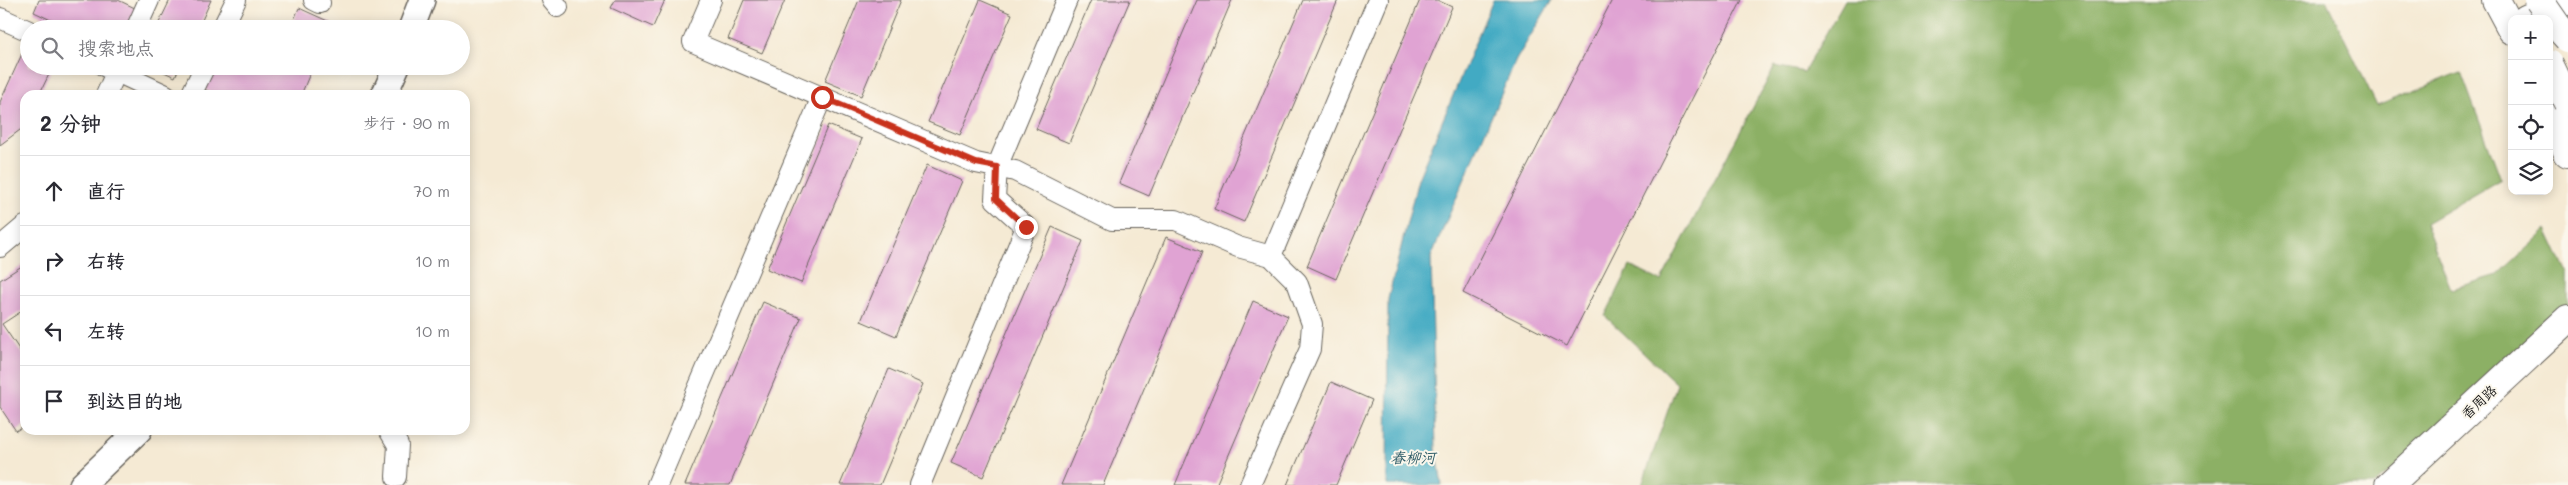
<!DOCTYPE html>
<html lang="zh">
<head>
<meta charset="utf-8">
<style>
  :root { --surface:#fff; --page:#f7f7f7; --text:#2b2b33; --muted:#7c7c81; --line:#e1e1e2 }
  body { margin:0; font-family:Mali,"LXGW WenKai TC",sans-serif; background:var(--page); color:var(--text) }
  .controls { position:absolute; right:15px; top:15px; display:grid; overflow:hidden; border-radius:10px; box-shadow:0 2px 12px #0003 }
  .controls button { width:45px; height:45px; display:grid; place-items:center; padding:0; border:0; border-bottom:1px solid var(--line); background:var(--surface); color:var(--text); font:25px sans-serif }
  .stop { position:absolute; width:15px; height:15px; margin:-11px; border:4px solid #c8321e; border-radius:50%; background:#fff }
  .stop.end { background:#c8321e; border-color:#fff; box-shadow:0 1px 5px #0008 }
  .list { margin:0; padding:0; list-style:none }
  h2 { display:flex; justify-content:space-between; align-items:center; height:65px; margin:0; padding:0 20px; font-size:21px }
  h2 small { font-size:16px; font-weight:400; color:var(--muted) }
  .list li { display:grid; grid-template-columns:32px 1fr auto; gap:15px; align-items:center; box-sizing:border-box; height:70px; padding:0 20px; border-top:1px solid var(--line) }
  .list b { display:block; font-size:19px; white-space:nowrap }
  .list em { font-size:16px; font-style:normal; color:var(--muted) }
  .icon { flex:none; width:28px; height:28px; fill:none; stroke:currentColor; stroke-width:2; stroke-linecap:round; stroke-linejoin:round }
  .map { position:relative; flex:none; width:2568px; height:485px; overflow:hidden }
  .search { position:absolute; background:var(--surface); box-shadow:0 2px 12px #0003; left:20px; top:20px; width:450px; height:55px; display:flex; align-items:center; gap:12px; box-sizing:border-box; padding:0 18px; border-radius:28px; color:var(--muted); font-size:19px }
  .panel { position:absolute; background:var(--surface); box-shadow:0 2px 12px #0003; left:20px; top:90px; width:450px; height:345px; border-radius:15px }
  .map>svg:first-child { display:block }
  .forest { fill:#8cb065; stroke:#546640 }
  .water { fill:#43aac3; stroke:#306370 }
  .building { fill:#e0a3d3 }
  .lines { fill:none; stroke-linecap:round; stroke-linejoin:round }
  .minor-casing { stroke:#68645c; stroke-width:22 }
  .tertiary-casing { stroke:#68645c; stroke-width:28 }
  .primary-casing { stroke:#68645c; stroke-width:30 }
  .trunk-casing { stroke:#68645c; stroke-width:30 }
  .minor { stroke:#fff; stroke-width:20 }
  .tertiary { stroke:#fff; stroke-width:25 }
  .primary { stroke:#fff; stroke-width:28 }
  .trunk { stroke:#fff; stroke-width:28 }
  .trunk-bridge-casing { stroke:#68645c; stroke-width:30; stroke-linecap:butt }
  .trunk-bridge { stroke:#fff; stroke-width:28 }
  .route { stroke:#c8321e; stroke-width:6 }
  .labels { text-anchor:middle; stroke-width:4; stroke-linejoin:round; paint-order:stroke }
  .street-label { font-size:14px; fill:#1c1c1c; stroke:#fbf7ec }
  .water-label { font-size:15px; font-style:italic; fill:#2e5c67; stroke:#fbf7ec }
</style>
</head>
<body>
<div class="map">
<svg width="2568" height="485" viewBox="0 0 2568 485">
  <rect width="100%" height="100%" fill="#fbf7ec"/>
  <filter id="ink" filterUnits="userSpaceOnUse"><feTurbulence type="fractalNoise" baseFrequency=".02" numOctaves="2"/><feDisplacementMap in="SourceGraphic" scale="10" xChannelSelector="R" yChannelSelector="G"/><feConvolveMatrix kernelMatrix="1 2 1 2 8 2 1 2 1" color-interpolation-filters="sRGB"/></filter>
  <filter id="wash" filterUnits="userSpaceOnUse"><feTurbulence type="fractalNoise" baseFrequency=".0096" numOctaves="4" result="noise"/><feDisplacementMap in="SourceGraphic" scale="20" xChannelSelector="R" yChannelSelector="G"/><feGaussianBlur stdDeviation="1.12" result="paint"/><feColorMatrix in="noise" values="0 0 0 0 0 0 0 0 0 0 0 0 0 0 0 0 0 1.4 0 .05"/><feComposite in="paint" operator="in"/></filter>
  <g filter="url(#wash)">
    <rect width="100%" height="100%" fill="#f5ead4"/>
    <polygon class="forest" points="1845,0 2326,0 2377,106 2461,72 2501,179 2425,223 2451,289 2498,275 2547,229 2568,274 2568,309 2375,485 1642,485 1677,384 1605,316 1630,266 1661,281 1775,66 1804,72"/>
    <polygon class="water" points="1493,0 1552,0 1516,60 1431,257 1436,449 1442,485 1387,485 1388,299 1418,179"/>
    <g id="blocks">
      <g class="building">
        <polygon points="39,0 118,0 139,10 131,29 70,29 34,12"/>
        <polygon points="170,0 211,0 198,29 156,29"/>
        <polygon points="615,0 665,0 653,27 611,8"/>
        <polygon points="744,0 785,0 762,53 728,39"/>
        <polygon points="859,0 901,0 861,96 825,81"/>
        <polygon points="980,0 1012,14 960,135 928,122"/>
        <polygon points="1091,0 1130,0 1069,143 1036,129"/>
        <polygon points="1197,0 1232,0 1149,196 1119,183"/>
        <polygon points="1303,0 1338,0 1244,222 1214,209"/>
        <polygon points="1420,0 1437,0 1452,7 1336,279 1307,266"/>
        <polygon points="1612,0 1742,0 1567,346 1463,293"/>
        <polygon points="299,8 332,23 330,29 290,29"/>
        <polygon points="27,43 29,44 29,66 53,66 39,95 25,95 24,127 0,145 0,102"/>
        <polygon points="151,66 180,66 175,77"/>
        <polygon points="210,66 259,66 272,72 274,66 313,66 301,95 217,95 201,88"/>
        <polygon points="828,125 862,139 801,283 767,269"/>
        <polygon points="927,165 962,181 896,336 861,321"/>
        <polygon points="1052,227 1083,241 983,477 951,463"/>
        <polygon points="1166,237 1202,252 1103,485 1061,485"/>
        <polygon points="25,264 25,309 2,324 25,358 25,425 16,431 0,407 0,280"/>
        <polygon points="1253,301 1288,316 1216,485 1175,485"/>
        <polygon points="763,302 801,318 730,485 685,485"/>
        <polygon points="889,369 923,384 880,485 840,485"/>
        <polygon points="1331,382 1372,400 1336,485 1287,485"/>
      </g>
    </g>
  </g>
  <g filter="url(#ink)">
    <use href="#blocks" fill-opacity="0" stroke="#68645c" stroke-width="1"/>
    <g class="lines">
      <defs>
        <g id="minor">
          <polyline points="314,0 320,3"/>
          <polyline points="552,0 558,7"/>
          <polyline points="711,0 693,42 976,163 1015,171 1112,220 1176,220 1238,247 1271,256 1297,282 1312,324 1310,349 1250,485"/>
          <polyline points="0,18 29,31"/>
          <polyline points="136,29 149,0"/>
          <polyline points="222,29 236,0"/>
          <polyline points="104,66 166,95"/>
          <polyline points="106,95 119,66"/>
          <polyline points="191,95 205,66"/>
          <polyline points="0,247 25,226"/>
          <polyline points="1271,256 1378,0"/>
          <polyline points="389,430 398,445 396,477"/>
          <polyline points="657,485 822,97"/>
          <polyline points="920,485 1026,227 995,199 997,167 1067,0"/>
        </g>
        <g id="tertiary">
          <polyline points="411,29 422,0"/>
          <polyline points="384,95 397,66"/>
          <polyline points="82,485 139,430"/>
        </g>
        <g id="primary">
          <polyline points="2496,0 2512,30"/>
          <polyline points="2549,112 2568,153"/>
          <polyline points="2389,485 2568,319"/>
        </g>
        <polyline id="trunk" points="2526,19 2568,0"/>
      </defs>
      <use href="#minor" class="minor-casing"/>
      <use href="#tertiary" class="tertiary-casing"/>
      <use href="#primary" class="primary-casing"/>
      <use href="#trunk" class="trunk-casing"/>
      <use href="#minor" class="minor"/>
      <use href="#tertiary" class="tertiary"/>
      <use href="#primary" class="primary"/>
      <use href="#trunk" class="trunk"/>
      <defs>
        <g id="trunk-bridge">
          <polyline points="2539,0 2557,26 2568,38"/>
          <polyline points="2549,64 2568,103"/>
        </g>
      </defs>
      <use href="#trunk-bridge" class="trunk-bridge-casing"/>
      <use href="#trunk-bridge" class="trunk-bridge"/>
    </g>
  </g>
  <g class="lines" filter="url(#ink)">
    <polyline class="route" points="822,97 976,163 997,167 996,199 1026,227"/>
  </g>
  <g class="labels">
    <g class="street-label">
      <text transform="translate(2479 402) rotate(-43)" y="5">香周路</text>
    </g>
    <g class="water-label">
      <text x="1413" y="463">春柳河</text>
    </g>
  </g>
</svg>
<div class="controls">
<button>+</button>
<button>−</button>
<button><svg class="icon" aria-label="locate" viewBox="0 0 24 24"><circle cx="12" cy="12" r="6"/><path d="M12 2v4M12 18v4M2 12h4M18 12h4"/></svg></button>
<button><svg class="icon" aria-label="layers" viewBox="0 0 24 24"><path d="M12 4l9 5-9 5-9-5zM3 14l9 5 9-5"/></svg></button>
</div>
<div class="stop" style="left:822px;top:97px"></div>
<div class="stop end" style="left:1026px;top:227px"></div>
<div class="search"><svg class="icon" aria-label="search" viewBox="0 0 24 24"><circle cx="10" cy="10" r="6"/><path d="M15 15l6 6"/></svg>搜索地点</div>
<section class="panel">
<h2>2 分钟<small>步行 · 90 m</small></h2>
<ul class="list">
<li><svg class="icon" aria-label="ahead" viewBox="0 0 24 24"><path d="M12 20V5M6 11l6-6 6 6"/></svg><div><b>直行</b></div><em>70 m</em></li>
<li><svg class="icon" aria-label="right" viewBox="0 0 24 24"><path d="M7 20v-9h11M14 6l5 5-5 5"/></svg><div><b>右转</b></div><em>10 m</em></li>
<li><svg class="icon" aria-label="left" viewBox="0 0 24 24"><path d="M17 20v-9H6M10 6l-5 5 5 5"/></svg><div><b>左转</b></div><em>10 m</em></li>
<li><svg class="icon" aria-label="arrive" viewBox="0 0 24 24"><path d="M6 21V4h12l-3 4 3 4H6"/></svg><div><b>到达目的地</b></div></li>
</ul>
</section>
</div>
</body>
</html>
